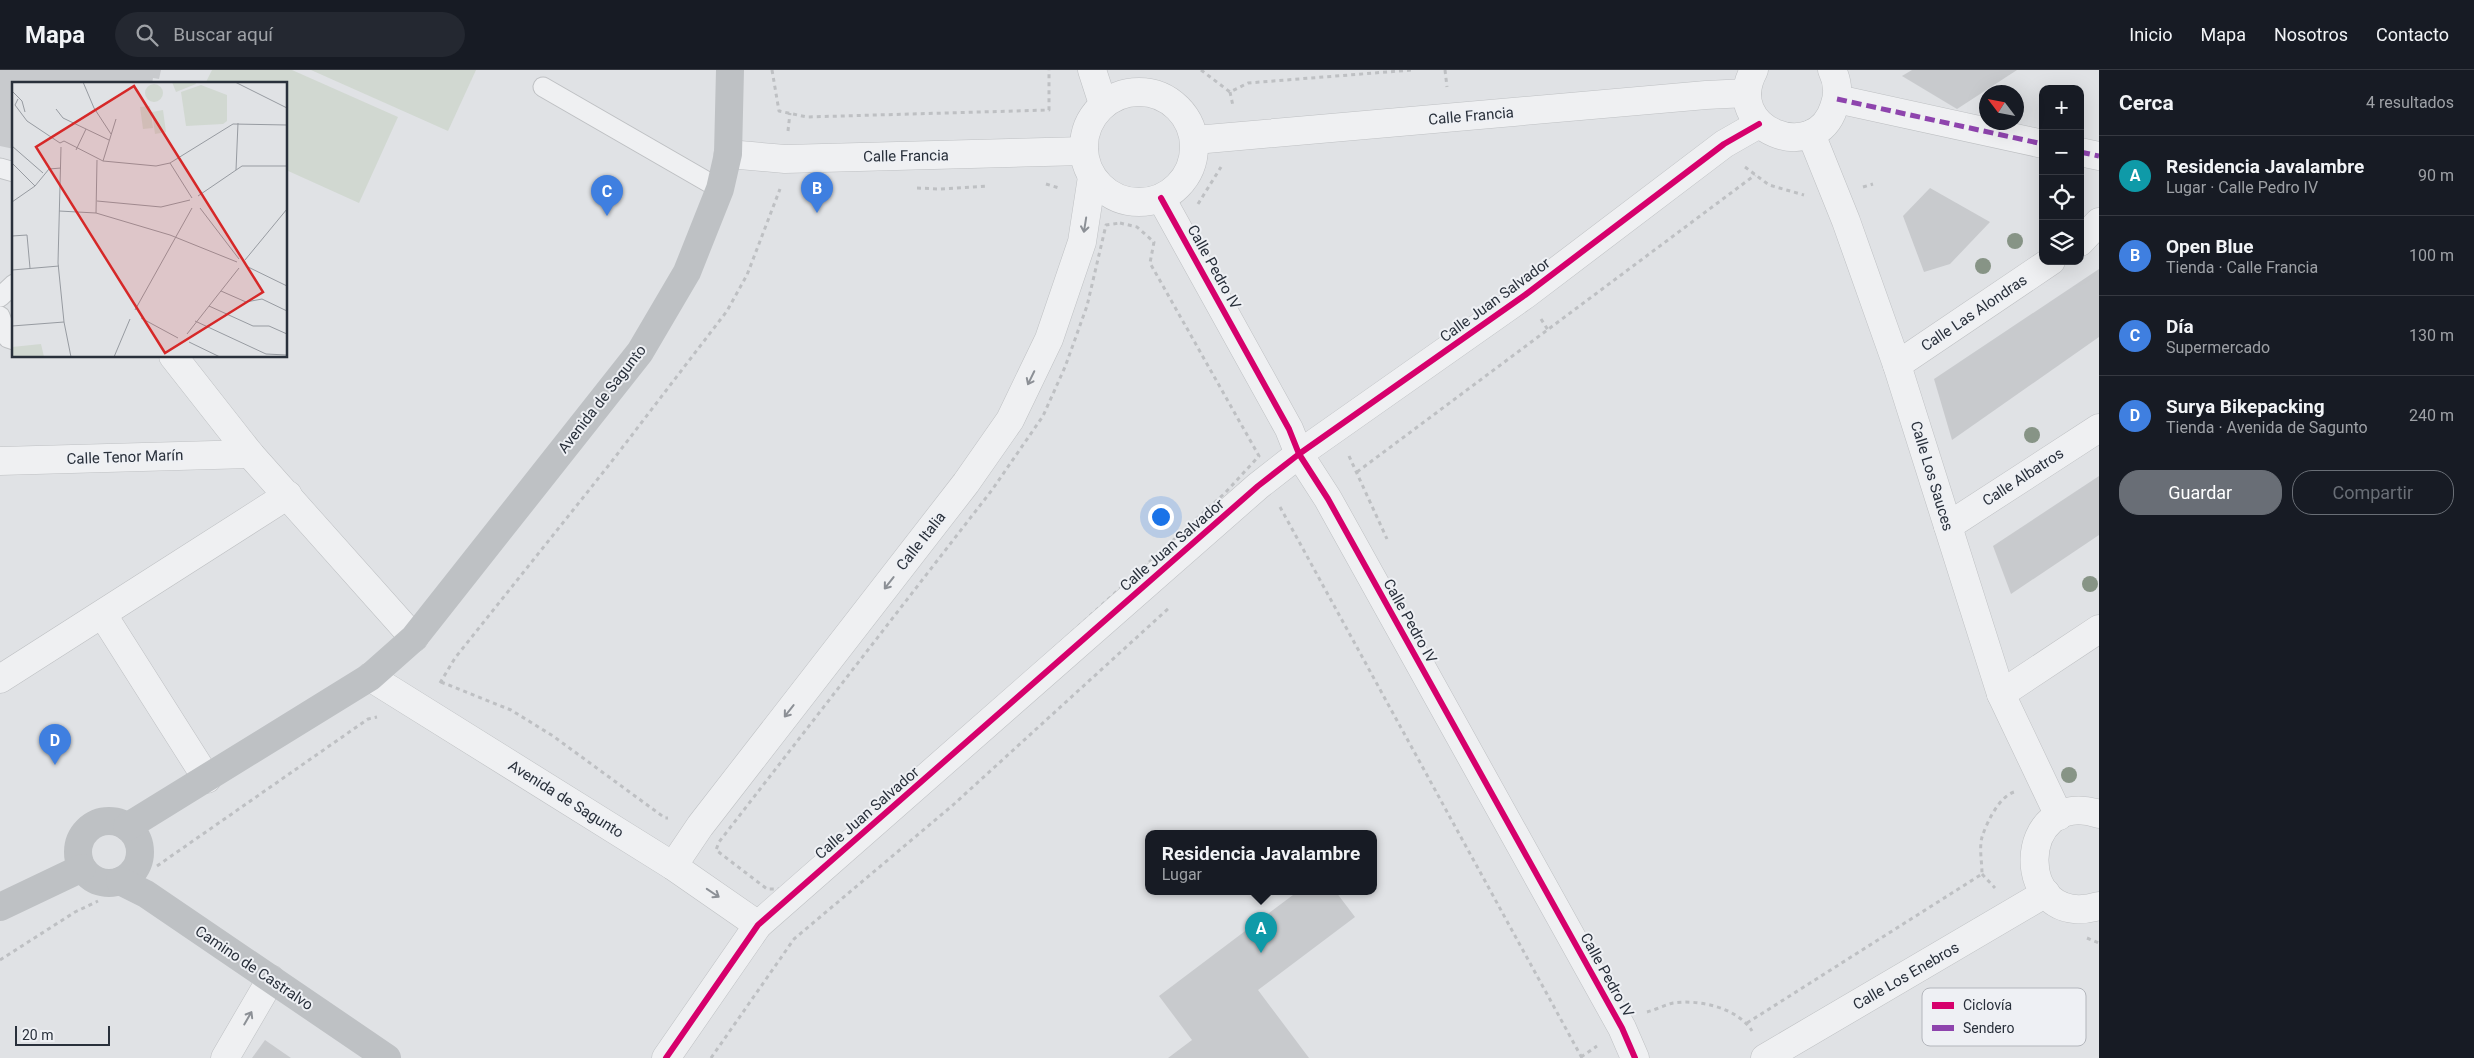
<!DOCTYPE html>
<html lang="es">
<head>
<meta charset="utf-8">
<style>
  :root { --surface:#171b24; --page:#242831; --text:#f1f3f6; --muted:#9ea1a6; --line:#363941; --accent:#696e76 }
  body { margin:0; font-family:Roboto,sans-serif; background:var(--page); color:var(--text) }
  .controls { position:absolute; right:15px; top:15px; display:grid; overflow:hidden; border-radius:10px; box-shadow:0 5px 20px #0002 }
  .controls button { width:45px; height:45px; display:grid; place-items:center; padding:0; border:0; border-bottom:1px solid var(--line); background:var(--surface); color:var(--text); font:25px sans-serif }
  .compass { position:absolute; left:1979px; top:15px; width:45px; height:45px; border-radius:50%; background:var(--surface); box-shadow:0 5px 20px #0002; rotate:302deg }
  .scale { position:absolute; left:15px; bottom:12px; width:95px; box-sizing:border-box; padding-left:5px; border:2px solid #29303b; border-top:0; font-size:14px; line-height:18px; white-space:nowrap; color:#29303b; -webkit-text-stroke:4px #eef0f4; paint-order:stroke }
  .you { position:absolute; left:1160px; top:446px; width:18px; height:18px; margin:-12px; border:4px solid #fff; border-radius:50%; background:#1a73e8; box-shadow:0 0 0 8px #1a73e833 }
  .badge { display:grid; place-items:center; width:32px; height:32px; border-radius:50%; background:var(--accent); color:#fff; font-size:16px; font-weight:700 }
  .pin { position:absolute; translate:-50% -41px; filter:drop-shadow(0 1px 2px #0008) }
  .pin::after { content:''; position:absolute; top:26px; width:18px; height:15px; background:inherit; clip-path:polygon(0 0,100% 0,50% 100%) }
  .popup { position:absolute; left:1145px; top:760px; width:232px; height:65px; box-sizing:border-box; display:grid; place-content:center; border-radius:10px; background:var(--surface); filter:drop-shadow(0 1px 4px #0005); font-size:16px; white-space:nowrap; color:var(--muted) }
  .popup b { font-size:19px; color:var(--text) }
  .popup::after { content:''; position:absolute; left:50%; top:100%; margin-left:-10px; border:10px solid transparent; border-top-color:var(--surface) }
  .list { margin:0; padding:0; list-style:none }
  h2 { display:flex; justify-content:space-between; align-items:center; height:65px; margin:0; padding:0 20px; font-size:21px }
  h2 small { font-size:16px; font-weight:400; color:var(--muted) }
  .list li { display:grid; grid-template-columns:32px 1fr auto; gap:15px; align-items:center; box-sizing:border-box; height:80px; padding:0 20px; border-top:1px solid var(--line) }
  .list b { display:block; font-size:19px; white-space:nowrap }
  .list p { margin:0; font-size:16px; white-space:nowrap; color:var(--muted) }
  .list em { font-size:16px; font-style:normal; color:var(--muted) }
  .actions { display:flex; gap:10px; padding:15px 20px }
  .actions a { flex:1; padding:11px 0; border:1px solid var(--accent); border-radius:20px; text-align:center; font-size:18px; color:var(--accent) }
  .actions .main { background:var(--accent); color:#fff }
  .icon { flex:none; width:28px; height:28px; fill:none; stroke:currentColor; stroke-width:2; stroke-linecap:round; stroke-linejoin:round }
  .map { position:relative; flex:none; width:2099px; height:988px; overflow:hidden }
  header { display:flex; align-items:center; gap:30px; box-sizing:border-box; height:70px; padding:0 25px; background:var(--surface); border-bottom:1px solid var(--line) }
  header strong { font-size:24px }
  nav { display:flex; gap:28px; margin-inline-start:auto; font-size:18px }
  .search { width:350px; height:45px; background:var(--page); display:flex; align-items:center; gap:12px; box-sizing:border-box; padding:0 18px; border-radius:28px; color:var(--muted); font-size:19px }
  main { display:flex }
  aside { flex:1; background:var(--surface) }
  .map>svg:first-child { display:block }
  .green { fill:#d1d8d1 }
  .building { fill:#c8cacd }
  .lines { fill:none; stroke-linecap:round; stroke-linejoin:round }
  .lane-casing { stroke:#bec0c3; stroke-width:21 }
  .street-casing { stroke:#bec0c3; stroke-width:29 }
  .path { stroke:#bec0c3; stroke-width:3; stroke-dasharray:4 4; stroke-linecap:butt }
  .lane { stroke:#eff0f2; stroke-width:19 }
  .street { stroke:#eff0f2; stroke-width:28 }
  .secondary { stroke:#bec1c4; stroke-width:28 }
  .quiet { stroke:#8e44ad; stroke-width:5; stroke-dasharray:10 5; stroke-linecap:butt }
  .cycleway-casing { stroke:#eef0f4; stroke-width:9 }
  .cycleway { stroke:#d6006c; stroke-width:6 }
  .tree { fill:#879486 }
  .oneway { stroke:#8c9096 }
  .labels { text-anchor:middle; stroke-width:4; stroke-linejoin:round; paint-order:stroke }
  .street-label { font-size:15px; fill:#29303b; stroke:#eef0f4 }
  .inset-road { fill:none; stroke:#979ba1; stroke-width:1 }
  .view { fill:#d62828; fill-opacity:0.15; stroke:#d62828; stroke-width:2.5 }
  .inset-edge { fill:none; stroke:#29303b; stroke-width:2.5 }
  .key { fill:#eef0f4; stroke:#b3b6bc; stroke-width:1 }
  .key-label { font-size:14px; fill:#29303b }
</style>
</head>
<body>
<header>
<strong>Mapa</strong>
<div class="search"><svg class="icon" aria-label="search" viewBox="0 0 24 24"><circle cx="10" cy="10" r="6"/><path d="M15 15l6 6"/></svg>Buscar aquí</div>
<nav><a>Inicio</a><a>Mapa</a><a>Nosotros</a><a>Contacto</a></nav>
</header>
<main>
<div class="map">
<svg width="2099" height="988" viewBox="0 0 2099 988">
  <rect width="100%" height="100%" fill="#e0e2e5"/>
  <g class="green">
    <polygon points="212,0 292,0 398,47 359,133 286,100 286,14 205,14"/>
    <polygon points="311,0 476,0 448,61"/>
  </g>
  <g class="building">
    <polygon points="0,0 161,0 159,9 153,8 152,14 14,14 14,79 0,76"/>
    <polygon points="1912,0 2017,0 1957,39 1902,6"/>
    <polygon points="1930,118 1990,152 1950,194 1924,202 1903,146"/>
    <polygon points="2099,199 2099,267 1952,370 1934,309"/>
    <polygon points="2099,406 2099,465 2011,524 1993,476"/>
    <polygon points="1297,822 1336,822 1355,847 1258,920 1309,988 1168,988 1192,970 1159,926"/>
    <polygon points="265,970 291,988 252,988"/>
  </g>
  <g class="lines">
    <defs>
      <g id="lane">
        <polyline points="543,17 720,119"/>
        <polyline points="0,98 14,102"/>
        <polyline points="0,227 14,214"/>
        <polyline points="0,246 8,268 14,270"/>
      </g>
      <g id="street">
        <polyline points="1092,0 1103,34"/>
        <path d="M1754 0C1721 60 1816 96 1834 37 1839 24 1838 12 1832 0"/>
        <circle cx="1139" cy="77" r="55"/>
        <polyline points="1837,29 2043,74"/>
        <polyline points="1811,64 1846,151 1897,295 2001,624 2059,746"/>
        <polyline points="1195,70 1706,25 1747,23"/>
        <polyline points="2080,82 2099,86"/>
        <polyline points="728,84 785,89 1084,81"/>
        <polyline points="1161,128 1289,359 1299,384 1328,429 1622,958 1635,988"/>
        <polyline points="2080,172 2099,152"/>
        <polyline points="173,286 250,384 414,568"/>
        <polyline points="1897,295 2051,191"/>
        <polyline points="0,391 250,384"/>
        <polyline points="1948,456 2099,358"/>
        <polyline points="103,545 207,709"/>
        <polyline points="370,607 673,796 758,855"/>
        <polyline points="0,609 288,425"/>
        <polyline points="2001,624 2099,559"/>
        <path d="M2099 744C2015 716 2011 862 2099 836"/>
        <polyline points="673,796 700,756 966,413 1010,350 1049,269 1082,172 1092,107"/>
        <polyline points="225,988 271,909"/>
        <polyline points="666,988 758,855 1258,416 1299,384 1525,225 1724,74 1759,54"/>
        <polyline points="1765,988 2046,823"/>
      </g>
    </defs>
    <use href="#lane" class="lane-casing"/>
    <use href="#street" class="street-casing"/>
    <g class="path">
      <polyline points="772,0 779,41 807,47 1049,40 1049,0"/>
      <polyline points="1201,0 1230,22 1248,13 1412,0"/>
      <polyline points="1445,0 1447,17"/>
      <polyline points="1230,22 1233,36"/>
      <polyline points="788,61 790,43"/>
      <polyline points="1745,97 1769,115 1804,125"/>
      <polyline points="1046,114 1059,118"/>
      <polyline points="1863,117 1873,114"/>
      <polyline points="917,118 939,119 988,116"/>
      <polyline points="1198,134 1221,97"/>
      <polygon points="1120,153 1137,157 1154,172 1150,193 1259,386 1225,423 849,765 782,819 767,819 716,780 719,772 992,420 1043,346 1065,297 1087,236 1106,155"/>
      <polyline points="1541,249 1548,260"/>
      <polyline points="1349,386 1387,469"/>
      <polyline points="1357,402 1755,105"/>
      <polyline points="1280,437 1582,988"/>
      <polyline points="441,612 511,640 553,666 665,748 668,748"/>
      <polyline points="440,613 455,588 609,395 727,241 747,205 780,119"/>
      <polyline points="157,796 368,649 377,647"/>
      <polyline points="1982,804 1995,818"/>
      <polyline points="2087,868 2099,873"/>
      <polyline points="0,890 75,842 98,831"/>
      <path d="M1647 942C1655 940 1664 935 1673 933 1699 929 1738 938 1752 961"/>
      <path d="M1747 953 1982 804C1982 792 1979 778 1982 767 1987 752 1999 727 2014 722"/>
      <polyline points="1581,987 1597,976"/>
      <polyline points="711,988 794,869 953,735 1170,537"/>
    </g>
    <use href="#lane" class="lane"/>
    <use href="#street" class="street"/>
    <g class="secondary">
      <circle cx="109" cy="782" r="31"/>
      <polyline points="127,757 370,607 414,568 640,282 687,202 720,119 728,84 730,0"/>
      <polyline points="120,811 146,824 387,988"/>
      <polyline points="0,837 82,798"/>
    </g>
    <g class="quiet">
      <polyline points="1837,29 2043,74"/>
      <polyline points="2080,82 2099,86"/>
    </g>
    <defs>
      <g id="cycleway">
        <polyline points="1161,128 1289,359 1299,384 1328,429 1622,958 1635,988"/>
        <polyline points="666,988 758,855 1258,416 1299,384 1525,225 1724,74 1759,54"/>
      </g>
    </defs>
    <use href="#cycleway" class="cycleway-casing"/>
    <use href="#cycleway" class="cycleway"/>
  </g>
  <g class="tree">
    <circle cx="2015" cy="171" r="8"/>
    <circle cx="1983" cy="196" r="8"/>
    <circle cx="2032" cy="365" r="8"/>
    <circle cx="2090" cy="514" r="8"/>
    <circle cx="2069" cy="705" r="8"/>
  </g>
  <defs><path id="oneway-shaft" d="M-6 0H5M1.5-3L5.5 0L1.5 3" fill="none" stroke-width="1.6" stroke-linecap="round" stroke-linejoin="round" transform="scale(1.25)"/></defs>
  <g class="oneway">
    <use href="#oneway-shaft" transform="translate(1085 155) rotate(99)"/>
    <use href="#oneway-shaft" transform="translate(1031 308) rotate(116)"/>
    <use href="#oneway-shaft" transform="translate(889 513) rotate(128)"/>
    <use href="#oneway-shaft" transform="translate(789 641) rotate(128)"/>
    <use href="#oneway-shaft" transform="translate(713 823) rotate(34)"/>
    <use href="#oneway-shaft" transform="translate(248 948) rotate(-60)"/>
  </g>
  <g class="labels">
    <g class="street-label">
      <text transform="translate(1471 46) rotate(-5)" y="5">Calle Francia</text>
      <text transform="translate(906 86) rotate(-1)" y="5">Calle Francia</text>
      <text transform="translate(1214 197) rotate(61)" y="5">Calle Pedro IV</text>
      <text transform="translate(1495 230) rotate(-36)" y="5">Calle Juan Salvador</text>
      <text transform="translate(1974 243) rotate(-34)" y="5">Calle Las Alondras</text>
      <text transform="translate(602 329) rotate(-52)" y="5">Avenida de Sagunto</text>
      <text transform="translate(125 387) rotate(-2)" y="5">Calle Tenor Marín</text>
      <text transform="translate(1932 406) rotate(73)" y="5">Calle Los Sauces</text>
      <text transform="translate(2023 407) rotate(-33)" y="5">Calle Albatros</text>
      <text transform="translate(921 471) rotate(-52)" y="5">Calle Italia</text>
      <text transform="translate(1172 475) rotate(-41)" y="5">Calle Juan Salvador</text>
      <text transform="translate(1410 551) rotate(61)" y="5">Calle Pedro IV</text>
      <text transform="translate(566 729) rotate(32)" y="5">Avenida de Sagunto</text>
      <text transform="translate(867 743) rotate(-41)" y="5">Calle Juan Salvador</text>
      <text transform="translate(254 898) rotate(34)" y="5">Camino de Castralvo</text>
      <text transform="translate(1607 905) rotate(61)" y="5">Calle Pedro IV</text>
      <text transform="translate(1906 906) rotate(-30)" y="5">Calle Los Enebros</text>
    </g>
  </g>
  <g transform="translate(12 12)">
    <rect width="275" height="275" fill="#e0e2e5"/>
    <path d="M160 0H183L184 2 164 10ZM133 11a9 9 0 1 1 18 0a9 9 0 1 1-18 0ZM189 3 215 13V39L211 42 174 44 169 10ZM138 24 141 46 131 47 128 25ZM151 28 154 50 143 52 140 30ZM29 262 32 275H0V265Z" fill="#d1d8d1"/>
    <path class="inset-road" d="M71 0 82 26 99 52M223 0 275 26M0 9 10 19 13 30M6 17 3 23 15 39 48 61M44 27 51 36 97 58M48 61 52 59 91 79 144 84 158 81 221 42 275 43M0 64 31 91M49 65 46 181 52 240 59 275M64 68 74 47M91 79 104 37M0 81 23 104M158 81 180 116M224 88 226 41M186 114 230 84H275M85 119 149 125 178 118M0 120 23 104 37 87 49 86M188 126 227 177M47 129 84 131 158 153 225 180M84 131 85 78M0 154 15 153 18 186M233 178 275 127M234 184 275 204M0 188 47 184M209 209 234 220 250 217 275 229M197 224 241 244H257L275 252M123 228 180 126M129 236 166 256M183 239 254 272 275 273M0 244 52 240M175 252 227 186M177 260 208 275M102 275 118 237"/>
    <path class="view" d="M122 4 251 210 153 271 24 65Z"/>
    <rect width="275" height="275" class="inset-edge"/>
  </g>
  <rect x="1922" y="918" width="164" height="58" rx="8" class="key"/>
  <rect x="1932" y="932" width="22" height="7" fill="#d6006c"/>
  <rect x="1932" y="955" width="22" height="6" fill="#8e44ad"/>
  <g class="key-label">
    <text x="1963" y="940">Ciclovía</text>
    <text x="1963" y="963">Sendero</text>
  </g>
</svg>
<div class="controls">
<button>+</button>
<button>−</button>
<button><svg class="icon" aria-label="locate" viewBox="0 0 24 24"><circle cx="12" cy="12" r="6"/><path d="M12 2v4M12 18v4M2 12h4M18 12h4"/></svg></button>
<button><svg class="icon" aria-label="layers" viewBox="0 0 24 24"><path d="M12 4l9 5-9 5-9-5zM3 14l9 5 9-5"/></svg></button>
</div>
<svg class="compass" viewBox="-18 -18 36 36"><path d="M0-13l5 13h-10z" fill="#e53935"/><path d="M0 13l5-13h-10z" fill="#9ea1a6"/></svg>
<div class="scale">20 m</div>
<div class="you"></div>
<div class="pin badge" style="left:1261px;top:883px;background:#0f9aa8">A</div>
<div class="popup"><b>Residencia Javalambre</b>Lugar</div>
<div class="pin badge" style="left:817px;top:143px;background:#3f7fe0">B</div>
<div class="pin badge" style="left:607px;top:146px;background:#3f7fe0">C</div>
<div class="pin badge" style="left:55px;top:695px;background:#3f7fe0">D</div>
</div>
<aside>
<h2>Cerca<small>4 resultados</small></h2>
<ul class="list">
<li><span class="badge" style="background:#0f9aa8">A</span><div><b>Residencia Javalambre</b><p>Lugar · Calle Pedro IV</p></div><em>90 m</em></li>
<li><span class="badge" style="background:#3f7fe0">B</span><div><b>Open Blue</b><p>Tienda · Calle Francia</p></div><em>100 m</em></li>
<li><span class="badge" style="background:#3f7fe0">C</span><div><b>Día</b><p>Supermercado</p></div><em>130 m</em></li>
<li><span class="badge" style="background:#3f7fe0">D</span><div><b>Surya Bikepacking</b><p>Tienda · Avenida de Sagunto</p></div><em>240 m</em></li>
</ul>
<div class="actions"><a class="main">Guardar</a><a>Compartir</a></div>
</aside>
</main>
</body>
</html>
